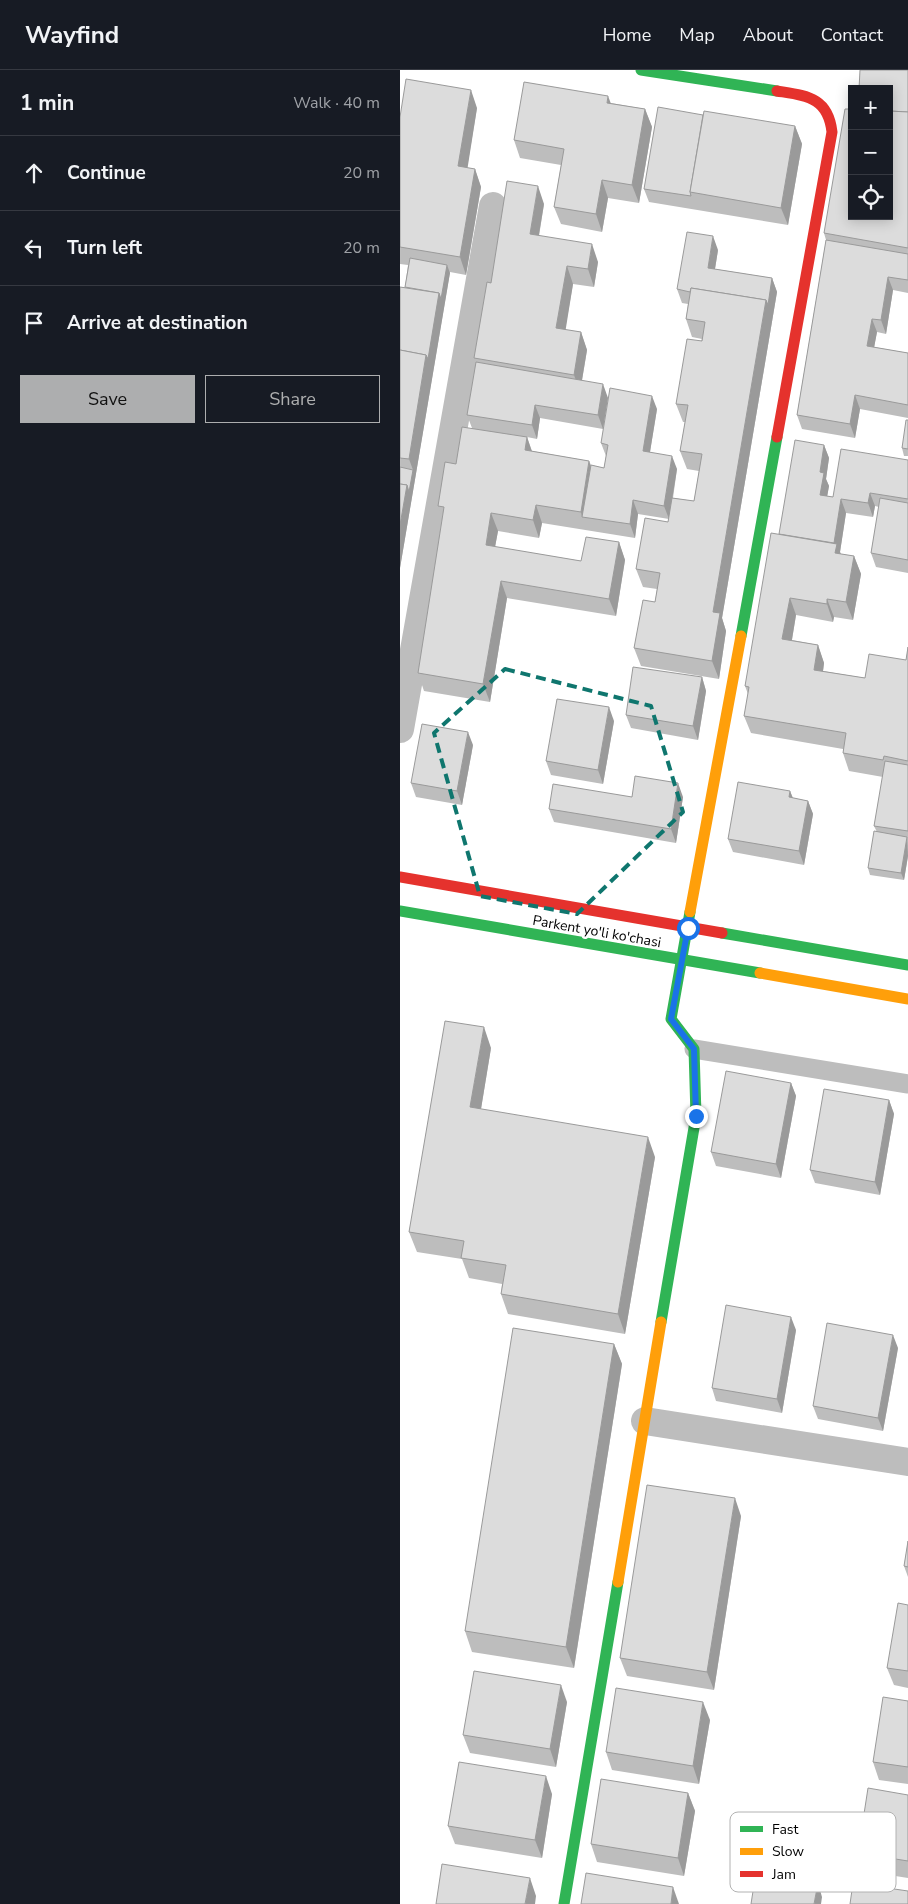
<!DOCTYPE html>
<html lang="en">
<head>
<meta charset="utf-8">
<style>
  :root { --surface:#171b24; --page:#242831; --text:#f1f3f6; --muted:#9ea1a6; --line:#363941; --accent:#adaeaf }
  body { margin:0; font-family:"Nunito Sans",sans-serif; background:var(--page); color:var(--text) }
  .controls { position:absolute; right:15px; top:15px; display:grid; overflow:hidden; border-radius:0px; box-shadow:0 2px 12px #0003 }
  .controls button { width:45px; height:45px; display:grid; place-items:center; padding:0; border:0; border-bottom:1px solid var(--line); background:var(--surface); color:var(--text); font:25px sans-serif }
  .stop { position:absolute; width:15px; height:15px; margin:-11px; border:4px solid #1a73e8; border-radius:50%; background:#fff }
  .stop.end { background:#1a73e8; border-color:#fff; box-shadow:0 1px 5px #0008 }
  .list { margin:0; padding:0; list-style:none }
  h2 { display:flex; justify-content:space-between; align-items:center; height:65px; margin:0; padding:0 20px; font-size:21px }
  h2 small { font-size:16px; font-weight:400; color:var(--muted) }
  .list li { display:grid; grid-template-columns:32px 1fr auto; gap:15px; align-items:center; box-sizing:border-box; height:75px; padding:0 20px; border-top:1px solid var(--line) }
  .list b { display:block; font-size:19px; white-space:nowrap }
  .list em { font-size:16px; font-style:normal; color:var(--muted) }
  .actions { display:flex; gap:10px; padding:15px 20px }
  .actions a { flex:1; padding:11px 0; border:1px solid var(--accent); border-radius:0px; text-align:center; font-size:18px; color:var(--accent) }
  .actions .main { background:var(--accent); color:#111 }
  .icon { flex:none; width:28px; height:28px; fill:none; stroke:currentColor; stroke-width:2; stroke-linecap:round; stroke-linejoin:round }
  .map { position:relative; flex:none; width:508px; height:1834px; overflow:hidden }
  header { display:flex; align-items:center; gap:30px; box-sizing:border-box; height:70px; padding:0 25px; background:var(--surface); border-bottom:1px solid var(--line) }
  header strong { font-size:24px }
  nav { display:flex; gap:28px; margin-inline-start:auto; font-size:18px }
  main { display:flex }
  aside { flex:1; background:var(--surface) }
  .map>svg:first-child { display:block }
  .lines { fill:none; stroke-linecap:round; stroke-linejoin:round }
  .lane { stroke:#bdbdbd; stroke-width:19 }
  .street { stroke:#bdbdbd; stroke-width:28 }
  .fast { stroke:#30b455; stroke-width:11 }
  .slow { stroke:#ff9f0a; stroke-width:11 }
  .jam { stroke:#e5322d; stroke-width:11 }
  .wall { fill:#bdbdbd }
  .shaded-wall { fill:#9a9a9a }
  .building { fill:#dcdcdc; stroke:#9a9a9a }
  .route { stroke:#1a73e8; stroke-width:6 }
  .marked { fill:none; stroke:#0f766e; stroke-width:4; stroke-dasharray:10 6; stroke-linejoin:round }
  .labels { text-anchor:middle; stroke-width:5; stroke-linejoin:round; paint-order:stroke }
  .street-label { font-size:14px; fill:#000; stroke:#fff }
  .key { fill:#fff; stroke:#b2b2b2; stroke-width:1 }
  .key-label { font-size:14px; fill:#000 }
</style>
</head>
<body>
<header>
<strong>Wayfind</strong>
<nav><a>Home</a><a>Map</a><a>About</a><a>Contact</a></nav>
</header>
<main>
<aside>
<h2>1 min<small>Walk · 40 m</small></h2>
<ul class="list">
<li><svg class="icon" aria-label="ahead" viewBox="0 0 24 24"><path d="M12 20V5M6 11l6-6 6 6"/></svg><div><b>Continue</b></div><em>20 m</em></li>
<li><svg class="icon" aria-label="left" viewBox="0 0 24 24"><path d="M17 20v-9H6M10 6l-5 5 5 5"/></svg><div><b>Turn left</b></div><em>20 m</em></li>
<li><svg class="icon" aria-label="arrive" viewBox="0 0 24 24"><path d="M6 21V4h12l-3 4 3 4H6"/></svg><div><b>Arrive at destination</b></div></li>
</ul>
<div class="actions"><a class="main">Save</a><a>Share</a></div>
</aside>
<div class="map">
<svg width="508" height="1834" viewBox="0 0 508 1834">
  <rect width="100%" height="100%" fill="#fff"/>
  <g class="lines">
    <polyline class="lane" points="294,979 508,1014"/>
    <g class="street">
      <polyline points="0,659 93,136"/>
      <polyline points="245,1351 508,1392"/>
    </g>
    <g class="fast">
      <polyline points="241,0 377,21"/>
      <polyline points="341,566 377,367"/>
      <polyline points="0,841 360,903"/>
      <polyline points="322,863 508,895"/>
      <polyline points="261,1252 296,1046 294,979 271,949 290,842"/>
      <polyline points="164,1834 218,1512"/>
    </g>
    <g class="slow">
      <polyline points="290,842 341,566"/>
      <polyline points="360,903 508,929"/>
      <polyline points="218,1512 261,1252"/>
    </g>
    <g class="jam">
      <path d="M377 21C407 26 428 27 432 62L377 367"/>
      <polyline points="0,807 322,863"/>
    </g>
  </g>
  <g class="wall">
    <polygon points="508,0 508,223 493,220 486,264 477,262 474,277 508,283 508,348 460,339 455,368 402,359 397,345 426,170 424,163 452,146"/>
    <polygon points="211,33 245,39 252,57 239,133 208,128 202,162 161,154 154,137 161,95 120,88 114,70"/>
    <polygon points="77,38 67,98 75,99 81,117 66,205 50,202 0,498 0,217 5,217 8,195 0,194 0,47"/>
    <polygon points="395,56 402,74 388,155 249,132 244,119"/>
    <polygon points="144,134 139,166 198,192 194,217 173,214 165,260 181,262 187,280 182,310 208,328 203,359 140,348 137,369 127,367 132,381 189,391 191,395 204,398 206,386 201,373 257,339 250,382 277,399 273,428 294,431 299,401 287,399 280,381 285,352 283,352 276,334 302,269 292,267 286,249 288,234 282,233 277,219 318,180 315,199 372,208 377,222 322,548 326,561 319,609 241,596 234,578 255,532 257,519 243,517 236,499 268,452 269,449 238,444 235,468 142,453 139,468 98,461 95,477 181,491 219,472 225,490 216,546 107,528 90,632 24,621 18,603 42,448 38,436 72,358 67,345 76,292 74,288 91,213"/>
    <polygon points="508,350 508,386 504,386 502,378"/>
    <polygon points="424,375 429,388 426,409 429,416 427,426 433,427 508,390 508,503 476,497 471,483 479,437 475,436 473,447 446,443 440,482 441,484 454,486 461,504 453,550 434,547 433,552 396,545 392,570 418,575 424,593 423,601 465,608 506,590 508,577 508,786 504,810 470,805 468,798 477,762 474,756 483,707 449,701 443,683 443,679 351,663 344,646 348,624 345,616 379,464"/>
    <polygon points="302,607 306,621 298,670 231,658 226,645"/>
    <polygon points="214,651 203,714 151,705 146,691"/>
    <polygon points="73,675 62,735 16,727 11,713"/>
    <polygon points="390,721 393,728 408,731 413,744 404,795 333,782 328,769"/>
    <polygon points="232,727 283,727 276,773 154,752 149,739"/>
    <polygon points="91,978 81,1039 255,1087 225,1264 108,1244 101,1224 102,1214 69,1208 62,1189 17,1182 9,1162"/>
    <polygon points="391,1013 396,1026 381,1108 316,1096 311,1082"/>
    <polygon points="489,1030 494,1044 480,1125 415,1113 410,1100"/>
    <polygon points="396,1260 382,1343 316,1331 312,1318"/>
    <polygon points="214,1274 222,1294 174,1598 72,1582 65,1561"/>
    <polygon points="498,1278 483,1361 418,1349 413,1336"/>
    <polygon points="341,1446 314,1620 227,1606 220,1588"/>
    <polygon points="508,1471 508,1507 504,1496"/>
    <polygon points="508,1535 508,1618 494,1615 487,1598"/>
    <polygon points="508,1631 508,1714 479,1710 473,1692"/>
    <polygon points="167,1632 156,1697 70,1683 63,1665"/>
    <polygon points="310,1650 299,1714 212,1700 206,1682"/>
    <polygon points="288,1723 295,1741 284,1806 197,1792 191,1774"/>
    <polygon points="152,1724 142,1788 55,1774 48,1756"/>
    <polygon points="508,1725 508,1808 464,1801 458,1783"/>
  </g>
  <g class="shaded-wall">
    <polygon points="71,20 77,38 65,114 58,96"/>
    <polygon points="208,26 215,44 207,33"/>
    <polygon points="245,39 252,57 239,133 232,115"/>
    <polygon points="395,56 402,74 388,155 381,138"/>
    <polygon points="75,99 81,117 66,205 60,187"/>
    <polygon points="202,110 208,128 202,162 196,144"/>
    <polygon points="138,116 144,134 136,182 130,164"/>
    <polygon points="313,166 318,180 313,211 308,198"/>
    <polygon points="192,174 198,192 194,217 188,199"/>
    <polygon points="47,195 50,203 0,498 0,455 7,415 13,400 9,389 26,285 39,223"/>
    <polygon points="167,196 173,214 163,276 156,258"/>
    <polygon points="488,207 493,220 486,264 481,250"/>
    <polygon points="372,208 377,222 322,548 326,561 319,609 312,591 313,542 366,230"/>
    <polygon points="472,249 477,262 472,289 467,276"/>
    <polygon points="181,262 187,280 180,322 174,305"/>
    <polygon points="203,314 208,328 203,359 198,345"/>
    <polygon points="455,325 460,339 455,368 450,354"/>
    <polygon points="252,326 257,339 248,394 243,381"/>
    <polygon points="135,335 140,348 137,369 132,355"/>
    <polygon points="127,367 133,385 125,380"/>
    <polygon points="424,375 429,388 426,409 429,416 425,439 420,425 420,402"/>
    <polygon points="272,386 277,399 269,449 264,436"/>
    <polygon points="189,391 195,409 182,447 181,442"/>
    <polygon points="470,423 475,436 473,447 468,433"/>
    <polygon points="441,429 446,443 440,482 443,491 442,501 433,477"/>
    <polygon points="233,430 238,444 235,468 230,454"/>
    <polygon points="136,435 142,453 139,468 133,450"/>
    <polygon points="91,443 98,461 92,493 86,475"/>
    <polygon points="219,472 225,490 216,546 209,529"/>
    <polygon points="454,486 461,504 453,550 446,532"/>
    <polygon points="101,511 107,528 90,632 83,614"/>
    <polygon points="390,528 396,545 389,587 382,569"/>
    <polygon points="427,529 434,547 433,552 427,534"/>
    <polygon points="418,575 424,593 421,617 414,600"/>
    <polygon points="302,607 306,621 298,670 293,656"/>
    <polygon points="209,637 214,651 203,714 198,700"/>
    <polygon points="68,662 73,675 62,735 57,721"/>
    <polygon points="278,713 283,727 276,773 271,759"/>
    <polygon points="390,721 395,734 389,727"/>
    <polygon points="408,731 413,744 404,795 399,781"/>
    <polygon points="507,767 508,786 504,810 501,803"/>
    <polygon points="84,957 91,978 78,1057 70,1037"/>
    <polygon points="391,1013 396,1026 381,1108 376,1094"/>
    <polygon points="489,1030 494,1044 480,1125 475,1112"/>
    <polygon points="248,1067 255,1087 225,1264 218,1244"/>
    <polygon points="391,1247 396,1260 382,1343 377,1329"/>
    <polygon points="493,1265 498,1278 483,1361 478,1348"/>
    <polygon points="214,1274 222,1294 174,1598 166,1577"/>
    <polygon points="335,1428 341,1446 314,1620 307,1602"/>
    <polygon points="161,1615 167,1632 156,1697 150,1679"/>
    <polygon points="303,1632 310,1650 299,1714 293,1696"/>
    <polygon points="146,1706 152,1724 142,1788 135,1770"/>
    <polygon points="288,1723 295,1741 284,1806 278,1788"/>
    <polygon points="130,1808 136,1826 135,1834 125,1834"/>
    <polygon points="418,1813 422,1827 421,1834 414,1834"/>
    <polygon points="273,1817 279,1834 271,1834"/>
  </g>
  <g class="building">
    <polygon points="460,0 508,0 508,42 489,41 489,19 459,19"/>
    <polygon points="6,9 71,20 58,96 75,99 60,187 0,177 0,47"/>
    <polygon points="124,12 208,26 207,33 245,39 232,115 202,110 196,144 154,137 164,79 114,70"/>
    <polygon points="258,37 303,45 290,122 291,126 244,119"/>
    <polygon points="445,39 452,39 452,146 489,146 489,41 508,42 508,178 424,163"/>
    <polygon points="304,41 395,56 381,138 290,122"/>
    <polygon points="107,111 138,116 130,164 192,174 188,199 167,196 156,258 181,262 174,305 74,288 87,212 91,213"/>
    <polygon points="287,162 313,166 308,198 372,208 368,235 366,230 291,218 290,222 277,219"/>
    <polygon points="426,170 508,184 508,210 488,207 481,250 472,249 467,276 508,283 508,335 455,325 450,354 397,345"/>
    <polygon points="10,188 47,195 41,229 39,223 5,217"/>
    <polygon points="0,217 39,223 28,289 26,285 0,280"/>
    <polygon points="291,218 366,230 313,542 320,543 312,591 234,578 243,530 255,532 260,503 236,499 245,448 268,452 272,428 294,431 302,384 280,381 288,335 276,334 287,269 302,271 305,252 286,249"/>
    <polygon points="0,280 26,285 9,389 0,388"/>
    <polygon points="76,292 203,314 198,345 135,335 132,355 67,345"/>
    <polygon points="210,318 252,326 243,381 272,386 264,436 233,430 230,454 182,447 191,395 204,398 208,375 201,373"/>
    <polygon points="506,350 508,350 508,379 502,378"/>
    <polygon points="62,357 127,367 125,380 189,391 181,442 136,435 133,450 91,443 86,475 181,491 186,467 219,472 209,529 101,511 83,614 18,603 44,437 38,436 45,392 56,394"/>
    <polygon points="395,370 424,375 420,402 424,403 420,425 433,427 441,379 508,390 508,429 470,423 468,433 441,429 434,473 379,464"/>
    <polygon points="0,397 13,400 9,422 7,415 0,414"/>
    <polygon points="0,414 7,415 0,455"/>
    <polygon points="480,428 508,433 508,490 471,483"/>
    <polygon points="371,463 437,474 435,483 454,486 446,532 427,529 427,534 390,528 382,569 418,575 414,600 465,608 469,584 506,590 508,577 508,691 484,686 483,690 443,683 446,663 344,646 349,617 345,616"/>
    <polygon points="233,597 302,607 293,656 226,645"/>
    <polygon points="157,629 209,637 198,700 146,691"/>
    <polygon points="22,654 68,662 57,721 11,713"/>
    <polygon points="485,691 508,695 508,761 474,756"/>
    <polygon points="235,706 278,713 271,759 149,739 153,714 232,727"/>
    <polygon points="338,712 390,721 389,727 408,731 399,781 328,769"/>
    <polygon points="474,761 507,767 501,803 468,798"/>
    <polygon points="45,951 84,957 70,1037 248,1067 218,1244 101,1224 106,1195 61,1188 64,1171 9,1162"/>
    <polygon points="326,1001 391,1013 376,1094 311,1082"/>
    <polygon points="424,1019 489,1030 475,1112 410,1100"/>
    <polygon points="326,1235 391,1247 377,1329 312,1318"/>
    <polygon points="427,1253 493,1265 478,1348 413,1336"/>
    <polygon points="113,1258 214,1274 166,1577 65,1561"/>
    <polygon points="247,1415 335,1428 307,1602 220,1588"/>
    <polygon points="508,1471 508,1497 504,1496"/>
    <polygon points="498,1533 508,1535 508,1601 487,1598"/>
    <polygon points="74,1601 161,1615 150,1679 63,1665"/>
    <polygon points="216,1618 303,1632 293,1696 206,1682"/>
    <polygon points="483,1627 508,1631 508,1697 473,1692"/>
    <polygon points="59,1692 146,1706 135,1770 48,1756"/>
    <polygon points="201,1709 288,1723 278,1788 191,1774"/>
    <polygon points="468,1718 508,1725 508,1791 458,1783"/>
    <polygon points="42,1794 130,1808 125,1834 36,1834"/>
    <polygon points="356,1802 418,1813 414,1834 351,1834"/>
    <polygon points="186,1803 273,1817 271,1834 181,1834"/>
    <polygon points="453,1813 508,1821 508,1834 450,1834"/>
  </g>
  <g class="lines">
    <polyline class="route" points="288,858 271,949 294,979 296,1046"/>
  </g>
  <path class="marked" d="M105 599 251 636 283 742 177 844 80 826 34 663Z"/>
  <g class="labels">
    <g class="street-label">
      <text transform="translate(197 861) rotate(10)" y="5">Parkent yo'li ko'chasi</text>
    </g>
  </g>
  <rect x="330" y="1742" width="166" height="80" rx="8" class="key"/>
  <rect x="340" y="1756" width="23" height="6" fill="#30b455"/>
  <rect x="340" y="1778" width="23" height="7" fill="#ff9f0a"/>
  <rect x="340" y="1801" width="23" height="6" fill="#e5322d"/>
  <g class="key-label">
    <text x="372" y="1764">Fast</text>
    <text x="372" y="1786">Slow</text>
    <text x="372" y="1809">Jam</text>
  </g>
</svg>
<div class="controls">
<button>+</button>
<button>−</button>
<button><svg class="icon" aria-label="locate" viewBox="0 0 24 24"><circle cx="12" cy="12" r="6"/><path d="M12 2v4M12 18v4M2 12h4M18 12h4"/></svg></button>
</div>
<div class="stop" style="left:288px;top:858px"></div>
<div class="stop end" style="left:296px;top:1046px"></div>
</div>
</main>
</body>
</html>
